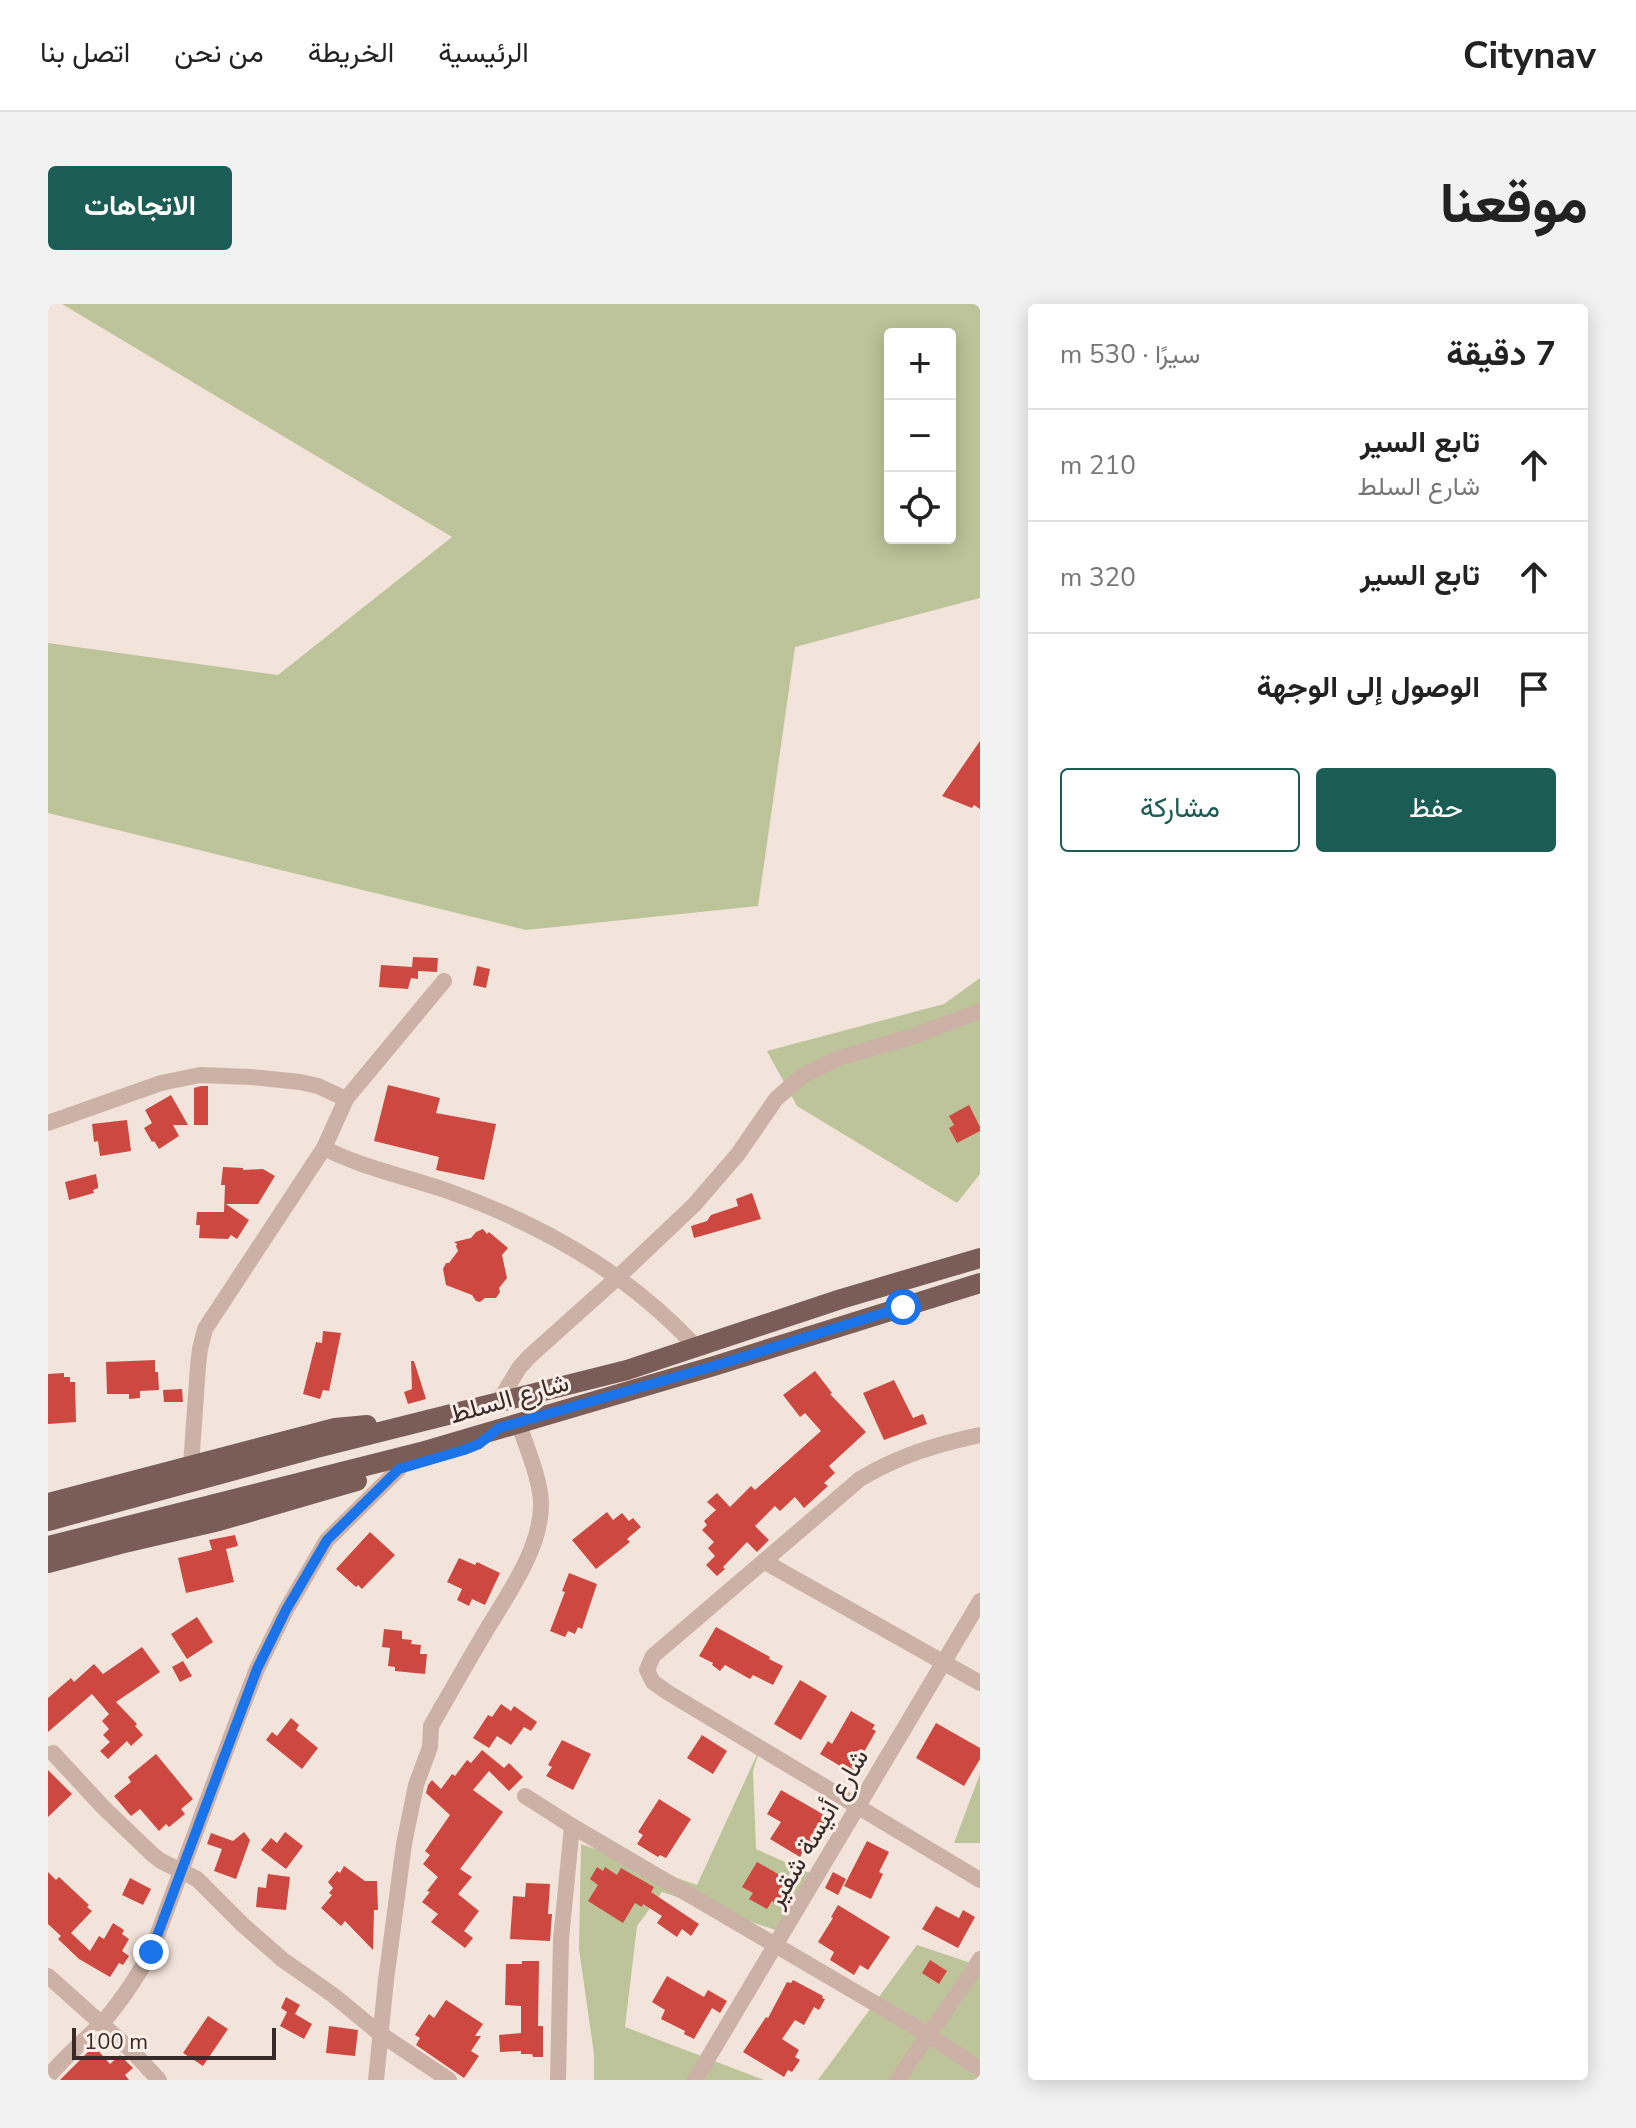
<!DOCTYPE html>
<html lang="ar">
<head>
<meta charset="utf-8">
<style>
  :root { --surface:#fff; --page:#f2f2f2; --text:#222; --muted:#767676; --line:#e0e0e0; --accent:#1b5c54 }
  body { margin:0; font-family:"Nunito Sans",Vazirmatn,sans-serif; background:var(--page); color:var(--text); direction:rtl }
  .controls { position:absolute; right:24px; top:24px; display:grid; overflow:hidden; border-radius:8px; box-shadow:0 4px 20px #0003 }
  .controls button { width:72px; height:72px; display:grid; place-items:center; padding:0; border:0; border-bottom:2px solid var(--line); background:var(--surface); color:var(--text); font:40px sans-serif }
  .scale { position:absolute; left:24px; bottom:20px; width:204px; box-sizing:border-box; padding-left:8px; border:4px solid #382a28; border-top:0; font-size:22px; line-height:28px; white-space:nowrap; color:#382a28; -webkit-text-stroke:6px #fbefe8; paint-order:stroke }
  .stop { position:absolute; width:24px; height:24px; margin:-18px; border:6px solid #1a73e8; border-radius:50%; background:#fff }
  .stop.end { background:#1a73e8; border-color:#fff; box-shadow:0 2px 8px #0008 }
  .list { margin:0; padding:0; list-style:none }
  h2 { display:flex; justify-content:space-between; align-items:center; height:104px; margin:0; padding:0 32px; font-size:34px }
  h2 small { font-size:26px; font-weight:400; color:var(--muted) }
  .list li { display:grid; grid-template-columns:52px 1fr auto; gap:24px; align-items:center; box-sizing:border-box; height:112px; padding:0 32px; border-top:2px solid var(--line) }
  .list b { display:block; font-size:30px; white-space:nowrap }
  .list p { margin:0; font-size:26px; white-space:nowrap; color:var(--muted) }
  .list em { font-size:26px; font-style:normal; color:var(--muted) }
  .actions { display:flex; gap:16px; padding:24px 32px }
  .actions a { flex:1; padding:18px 0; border:2px solid var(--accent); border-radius:8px; text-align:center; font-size:28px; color:var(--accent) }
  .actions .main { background:var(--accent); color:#fff }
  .icon { flex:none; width:44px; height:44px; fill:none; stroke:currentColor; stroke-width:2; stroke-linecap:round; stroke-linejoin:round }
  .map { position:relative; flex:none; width:932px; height:1776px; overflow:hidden; direction:ltr; border-radius:8px }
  header { display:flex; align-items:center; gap:48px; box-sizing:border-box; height:112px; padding:0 40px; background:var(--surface); border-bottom:2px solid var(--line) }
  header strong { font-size:38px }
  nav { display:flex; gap:44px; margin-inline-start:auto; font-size:28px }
  .intro { display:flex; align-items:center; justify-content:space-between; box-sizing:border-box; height:192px; padding:0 48px }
  h1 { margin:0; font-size:56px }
  .button { padding:20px 36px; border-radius:8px; background:var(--accent); color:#fff; font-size:28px; font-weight:700 }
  main { display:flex; gap:48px; padding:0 48px }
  aside { flex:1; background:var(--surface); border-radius:8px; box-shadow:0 4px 20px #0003 }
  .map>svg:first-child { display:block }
  .green { fill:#bdc49a; fill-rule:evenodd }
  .building { fill:#cd4840 }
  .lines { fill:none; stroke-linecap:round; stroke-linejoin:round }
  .minor { stroke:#ccb1a6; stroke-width:16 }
  .major { stroke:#7b5d58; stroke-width:20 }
  .route { stroke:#1a73e8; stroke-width:10 }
  .labels { text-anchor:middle; stroke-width:6; stroke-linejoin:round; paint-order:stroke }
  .street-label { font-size:26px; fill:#382a28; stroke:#fbefe8 }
</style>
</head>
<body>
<header>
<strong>Citynav</strong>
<nav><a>الرئيسية</a><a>الخريطة</a><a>من نحن</a><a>اتصل بنا</a></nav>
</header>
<div class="intro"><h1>موقعنا</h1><a class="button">الاتجاهات</a></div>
<main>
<aside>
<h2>7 دقيقة<small>سيرًا · 530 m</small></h2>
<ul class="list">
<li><svg class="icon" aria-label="ahead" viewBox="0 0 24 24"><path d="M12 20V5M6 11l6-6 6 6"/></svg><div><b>تابع السير</b><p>شارع السلط</p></div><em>210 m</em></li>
<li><svg class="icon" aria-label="ahead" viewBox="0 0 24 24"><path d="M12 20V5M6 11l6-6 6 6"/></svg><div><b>تابع السير</b></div><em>320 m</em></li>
<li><svg class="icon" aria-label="arrive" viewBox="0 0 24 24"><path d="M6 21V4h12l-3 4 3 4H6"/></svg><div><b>الوصول إلى الوجهة</b></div></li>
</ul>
<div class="actions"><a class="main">حفظ</a><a>مشاركة</a></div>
</aside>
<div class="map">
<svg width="932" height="1776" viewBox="0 0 932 1776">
  <rect width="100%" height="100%" fill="#f3e4db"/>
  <g class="green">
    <path d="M14 0H932V294L747 343 710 602 478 626 0 509V339L230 371 404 233ZM842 30H902V234H842Z"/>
    <polygon points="932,674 932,870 909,899 749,802 719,747 896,700"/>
    <polygon points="713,1442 705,1467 708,1545 775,1575 742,1631 614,1588 589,1622 577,1723 716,1776 546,1776 546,1750 531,1645 533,1540 649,1581"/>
    <polygon points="932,1470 932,1539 906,1539"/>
    <polygon points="869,1641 932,1662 932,1776 770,1776"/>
  </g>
  <g class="building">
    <polygon points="932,437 932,505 926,501 924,504 894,492"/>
    <polygon points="365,653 390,654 389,668 370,667 370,675 363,674 360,685 331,683 333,661 364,663"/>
    <polygon points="429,662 442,665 438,684 425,681"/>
    <polygon points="340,781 392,794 388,809 448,820 436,876 388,866 391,853 326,837"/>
    <polygon points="153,782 160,782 160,821 146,821 146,784"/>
    <polygon points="123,791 140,821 125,821 131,832 111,845 106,837 104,838 96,824 104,819 97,806"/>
    <polygon points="921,801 932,823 932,827 909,839 901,824 906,821 901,812"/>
    <polygon points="79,816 83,847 52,852 50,837 46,838 44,820"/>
    <polygon points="175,863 195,864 195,866 215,865 227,872 210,900 178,900 201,916 189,935 183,931 180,935 151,934 152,921 148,921 149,908 176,908 177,881 173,881"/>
    <polygon points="48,870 50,881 50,884 45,886 46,889 21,896 17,878"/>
    <polygon points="704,889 713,915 646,934 643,922 659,917 663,911 690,902 688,895"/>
    <polygon points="435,925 439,930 441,928 460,944 454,951 459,974 451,984 452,988 448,994 437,994 432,998 428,997 424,991 398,981 395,965 398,959 401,959 410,947 408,942 409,940 406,938 423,934 428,928"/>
    <polygon points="275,1027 293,1029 281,1087 275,1086 272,1095 255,1090 268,1038 274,1039"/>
    <polygon points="107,1056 107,1068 110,1068 111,1086 92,1087 92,1094 81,1095 81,1090 59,1090 58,1058"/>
    <polygon points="363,1057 366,1057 378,1095 360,1100 356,1088 364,1085"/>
    <polygon points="767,1067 784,1089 782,1090 818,1128 781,1162 787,1169 776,1179 780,1182 756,1204 747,1193 732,1207 727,1202 707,1222 721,1236 709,1248 699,1238 675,1263 677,1265 669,1272 658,1261 667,1252 660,1244 666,1238 654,1226 659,1221 656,1217 668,1206 659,1198 669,1189 682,1203 703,1182 707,1186 773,1127 757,1109 752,1113 735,1091"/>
    <polygon points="16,1069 16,1073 22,1073 22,1078 27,1078 28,1118 0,1120 0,1070"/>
    <polygon points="846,1076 865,1114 875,1110 879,1120 836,1136 815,1089"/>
    <polygon points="134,1085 135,1098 116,1098 115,1086"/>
    <polygon points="559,1208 565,1216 574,1209 581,1217 585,1214 593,1223 579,1235 582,1238 548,1265 524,1236"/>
    <polygon points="322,1228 347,1251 314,1285 310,1281 308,1283 288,1265"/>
    <polygon points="187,1231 190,1242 178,1245 186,1278 138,1289 130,1254 164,1246 161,1236"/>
    <polygon points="411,1254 427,1261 429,1258 452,1269 437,1301 424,1295 421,1302 409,1296 414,1285 399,1278"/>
    <polygon points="521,1269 549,1280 534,1325 530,1323 527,1330 520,1327 517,1333 502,1327 517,1288 514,1287"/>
    <polygon points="149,1313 165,1338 139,1355 123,1330"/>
    <polygon points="668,1323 722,1353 721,1355 735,1362 725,1381 705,1371 702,1375 677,1361 672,1367 664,1361 665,1359 651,1352"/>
    <polygon points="336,1325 354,1327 354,1335 364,1336 363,1340 373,1341 372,1350 379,1350 377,1370 347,1367 347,1363 340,1362 342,1344 334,1343"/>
    <polygon points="94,1343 112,1368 68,1398 89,1420 87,1422 95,1431 83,1442 79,1437 60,1455 52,1447 62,1438 55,1431 61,1425 54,1417 61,1410 44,1390 0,1428 0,1394 23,1374 26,1378 46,1360 55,1370"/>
    <polygon points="135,1357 144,1372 132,1378 124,1363"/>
    <polygon points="752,1376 779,1392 753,1436 726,1420"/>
    <polygon points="453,1400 463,1407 466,1402 489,1418 483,1427 476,1423 463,1441 449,1432 441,1444 425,1434 440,1411 444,1413"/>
    <polygon points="803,1407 827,1421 824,1425 828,1427 804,1469 772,1450 780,1437 784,1440"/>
    <polygon points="243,1414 251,1421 248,1426 270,1444 254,1465 218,1436 224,1428 229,1432"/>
    <polygon points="888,1419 932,1444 932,1455 916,1482 868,1454"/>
    <polygon points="654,1431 679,1447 665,1470 639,1454"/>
    <polygon points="514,1436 543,1450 525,1486 498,1472 504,1463 500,1461"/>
    <polygon points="434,1446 456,1464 461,1459 475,1473 461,1487 441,1467 425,1486 455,1508 412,1565 424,1573 410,1590 431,1607 416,1627 425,1634 417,1644 383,1618 390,1610 374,1598 382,1588 379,1587 390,1573 375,1560 382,1551 377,1547 402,1511 378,1489 380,1481 384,1476 393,1485 404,1470 407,1472 419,1456 423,1459"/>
    <polygon points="108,1450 145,1495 133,1505 137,1510 121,1523 118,1520 111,1527 92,1505 83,1512 66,1492 83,1478 80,1473"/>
    <polygon points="0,1466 24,1490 0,1513"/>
    <polygon points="733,1486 778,1512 776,1516 784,1521 776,1534 771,1531 762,1547 757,1544 752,1553 722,1535 733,1518 719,1510"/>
    <polygon points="611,1495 643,1515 618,1554 612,1551 610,1553 589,1540 595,1531 590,1528"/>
    <polygon points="196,1528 202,1536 188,1575 166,1567 174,1545 159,1540 163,1529 185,1537"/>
    <polygon points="237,1528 255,1542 238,1565 213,1546 223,1534 229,1539"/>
    <polygon points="819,1537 841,1548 831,1568 835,1570 823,1595 796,1582"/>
    <polygon points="709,1558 744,1578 731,1601 724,1597 719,1605 701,1595 705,1589 694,1583"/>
    <polygon points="296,1562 317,1577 329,1577 330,1606 326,1606 325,1646 297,1617 293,1622 273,1604 284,1591 281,1589 285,1584 280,1578 289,1567 292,1569"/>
    <polygon points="549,1563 555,1567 557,1563 569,1571 573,1564 606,1583 603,1588 651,1620 643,1632 634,1625 629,1633 609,1619 614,1612 595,1600 594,1603 587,1599 575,1619 540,1597 550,1581 542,1575"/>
    <polygon points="0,1568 8,1576 11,1573 41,1601 39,1603 44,1607 23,1629 42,1647 51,1632 56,1635 65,1619 76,1626 74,1630 81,1635 74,1647 81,1652 75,1661 71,1659 62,1673 31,1655 10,1635 13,1632 0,1620"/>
    <polygon points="785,1568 798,1575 790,1591 777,1584"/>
    <polygon points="220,1570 242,1573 238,1606 208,1603 210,1583 218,1584"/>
    <polygon points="82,1574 103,1585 95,1601 74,1591"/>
    <polygon points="478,1579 502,1580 500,1610 504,1610 502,1637 462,1635 465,1592 477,1593"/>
    <polygon points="790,1601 842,1633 820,1666 812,1661 806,1671 782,1656 786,1648 770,1638 785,1614 783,1613"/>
    <polygon points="888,1602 911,1614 915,1606 927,1613 910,1644 874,1625"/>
    <polygon points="882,1656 899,1667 891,1680 874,1669"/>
    <polygon points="474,1657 491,1657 490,1722 495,1722 495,1753 485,1753 484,1750 473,1750 473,1747 452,1748 451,1731 473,1729 473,1702 457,1701 458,1660 474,1660"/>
    <polygon points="619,1672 656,1693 660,1686 679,1697 672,1709 664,1704 646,1735 636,1730 637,1727 613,1715 617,1706 604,1698"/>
    <polygon points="745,1676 775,1692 774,1694 777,1695 771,1706 766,1703 756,1721 747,1716 734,1735 751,1746 747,1753 752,1756 744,1768 740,1766 736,1773 695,1748 718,1713 720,1714 739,1678 743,1679"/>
    <polygon points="238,1693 252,1701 247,1710 264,1720 256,1735 232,1722 239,1708 233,1704"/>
    <polygon points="398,1696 435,1720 427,1732 433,1732 423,1747 431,1752 416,1774 368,1741 372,1734 367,1731 381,1710 386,1714"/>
    <polygon points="160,1712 180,1725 155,1762 135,1749"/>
    <polygon points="281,1722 310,1726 307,1752 278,1749"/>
    <polygon points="46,1742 62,1760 72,1751 85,1764 77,1771 81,1776 12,1776"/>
  </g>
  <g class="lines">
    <g class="minor">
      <polyline points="298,795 396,677"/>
      <path d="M0 819 113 779 152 771 203 773 252 778 270 782 298 795 276 844C315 864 356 872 397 886 491 919 580 969 648 1043"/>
      <polyline points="450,1099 471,1064 482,1052 570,973 646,901 690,850 728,795 754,772 791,754 863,733 932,707"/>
      <path d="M932 1131C889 1140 850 1152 812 1175L605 1352 599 1366 605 1378 619 1388 932 1576"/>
      <polyline points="143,1162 150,1062 152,1045 157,1025 276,844"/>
      <polyline points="717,1258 932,1379"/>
      <polyline points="5,1449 55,1503 104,1550 113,1557 149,1575 195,1621 235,1656 285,1691 331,1729 401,1776"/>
      <polyline points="477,1492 524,1522 879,1730 932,1765"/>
      <polyline points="0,1672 84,1747 111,1776"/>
      <path d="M0 1773C16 1753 35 1738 53 1720 72 1699 89 1673 103 1648L190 1414 209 1365 238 1306 279 1236 351 1165"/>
      <path d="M328 1776 338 1676 356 1540 368 1481 382 1443 383 1422C402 1389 420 1357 439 1325 460 1290 493 1244 493 1201 493 1176 478 1142 470 1118"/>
      <polyline points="510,1776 513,1635 524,1522"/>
      <polyline points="647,1776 932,1297"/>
      <path d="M850 1776C876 1734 907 1697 932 1655"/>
    </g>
    <g class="major">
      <polyline points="0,1199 287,1124 319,1121"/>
      <polyline points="0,1217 268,1144 579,1066 793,995 932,954"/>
      <polyline points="0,1242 373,1148 666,1062 932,979"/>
      <polyline points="0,1259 72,1240 171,1217 309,1177"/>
    </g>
  </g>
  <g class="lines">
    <polyline class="route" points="103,1648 209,1365 238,1306 279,1236 351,1165 416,1146 431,1140 451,1124 666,1062 855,1003"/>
  </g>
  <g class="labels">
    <g class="street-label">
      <text transform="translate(461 1094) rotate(-16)" y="9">شارع السلط</text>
      <text transform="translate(769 1524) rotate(-60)" y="9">شارع أنيسة شقير</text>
    </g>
  </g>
</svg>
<div class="controls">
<button>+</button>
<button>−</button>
<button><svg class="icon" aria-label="locate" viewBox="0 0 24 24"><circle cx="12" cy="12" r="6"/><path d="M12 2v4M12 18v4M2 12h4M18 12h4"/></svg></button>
</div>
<div class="scale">100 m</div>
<div class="stop" style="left:855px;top:1003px"></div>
<div class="stop end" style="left:103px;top:1648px"></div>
</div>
</main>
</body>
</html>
